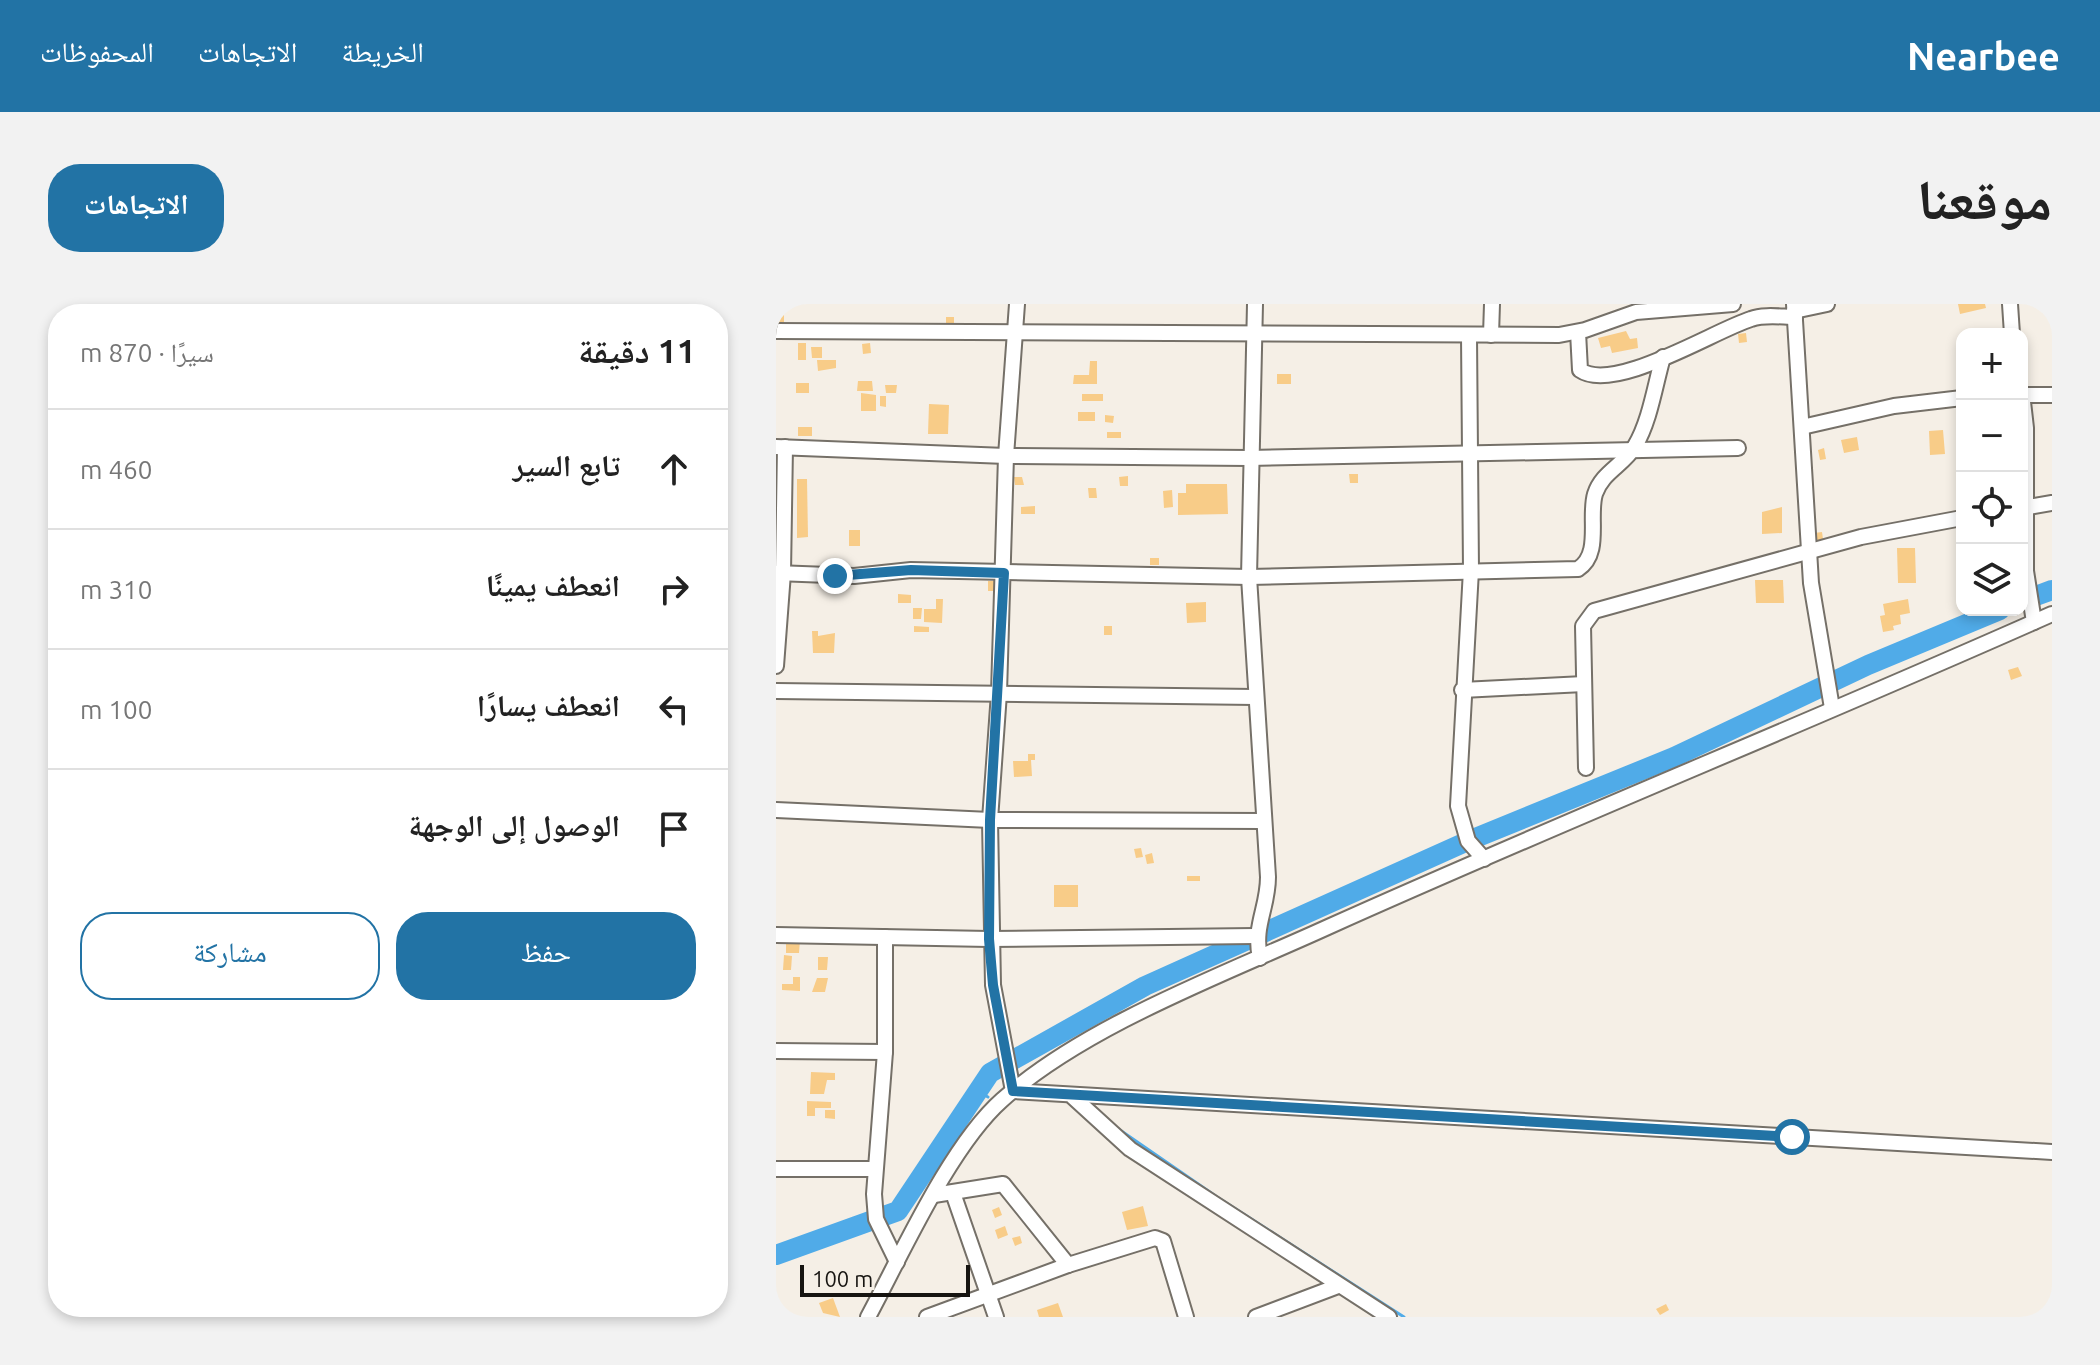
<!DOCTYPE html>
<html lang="ar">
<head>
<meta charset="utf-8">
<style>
  :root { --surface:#fff; --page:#f2f2f2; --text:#222; --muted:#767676; --line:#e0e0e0; --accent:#2273a5 }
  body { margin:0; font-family:Ubuntu,"Noto Naskh Arabic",sans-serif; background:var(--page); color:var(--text); direction:rtl }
  .controls { position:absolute; right:24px; top:24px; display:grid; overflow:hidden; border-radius:16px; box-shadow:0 4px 12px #0003 }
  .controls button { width:72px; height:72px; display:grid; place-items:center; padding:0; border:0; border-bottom:2px solid var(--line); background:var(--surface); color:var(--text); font:40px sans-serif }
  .scale { position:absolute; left:24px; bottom:20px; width:170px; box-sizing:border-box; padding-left:8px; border:4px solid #161411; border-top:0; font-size:22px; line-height:28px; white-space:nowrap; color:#161411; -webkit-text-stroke:6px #f5efe6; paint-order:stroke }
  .stop { position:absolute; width:24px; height:24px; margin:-18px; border:6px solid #2273a5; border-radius:50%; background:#fff }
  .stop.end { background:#2273a5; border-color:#fff; box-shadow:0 2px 8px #0008 }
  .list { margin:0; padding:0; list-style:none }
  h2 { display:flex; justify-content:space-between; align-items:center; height:104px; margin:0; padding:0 32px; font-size:34px }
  h2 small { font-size:26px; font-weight:400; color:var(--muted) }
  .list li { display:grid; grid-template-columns:52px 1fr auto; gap:24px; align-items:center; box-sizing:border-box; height:120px; padding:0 32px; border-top:2px solid var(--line) }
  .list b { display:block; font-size:30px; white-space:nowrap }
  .list em { font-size:26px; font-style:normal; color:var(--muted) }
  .actions { display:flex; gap:16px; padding:24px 32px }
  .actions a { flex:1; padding:18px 0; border:2px solid var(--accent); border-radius:32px; text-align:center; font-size:28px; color:var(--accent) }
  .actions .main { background:var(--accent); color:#fff }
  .icon { flex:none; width:44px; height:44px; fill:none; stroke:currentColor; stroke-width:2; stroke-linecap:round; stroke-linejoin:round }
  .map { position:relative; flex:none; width:1276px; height:1013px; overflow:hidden; direction:ltr; border-radius:32px }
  header { display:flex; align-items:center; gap:48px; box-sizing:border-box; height:112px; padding:0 40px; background:var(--accent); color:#fff }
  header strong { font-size:38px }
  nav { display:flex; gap:44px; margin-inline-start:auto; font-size:28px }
  .intro { display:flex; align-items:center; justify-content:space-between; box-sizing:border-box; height:192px; padding:0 48px }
  h1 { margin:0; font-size:56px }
  .button { padding:20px 36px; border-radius:32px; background:var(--accent); color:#fff; font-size:28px; font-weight:700 }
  main { display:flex; gap:48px; padding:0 48px }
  aside { flex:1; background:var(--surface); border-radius:32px; box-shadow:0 4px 12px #0003 }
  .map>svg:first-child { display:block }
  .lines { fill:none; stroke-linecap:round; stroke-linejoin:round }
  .stream { stroke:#50abe8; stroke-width:3 }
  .river { stroke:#50abe8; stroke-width:20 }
  .building { fill:#f8cc88 }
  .minor-casing { stroke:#757068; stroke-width:18 }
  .minor { stroke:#fff; stroke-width:14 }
  .route { stroke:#2273a5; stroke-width:10 }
</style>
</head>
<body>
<header>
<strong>Nearbee</strong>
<nav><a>الخريطة</a><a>الاتجاهات</a><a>المحفوظات</a></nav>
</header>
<div class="intro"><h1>موقعنا</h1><a class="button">الاتجاهات</a></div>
<main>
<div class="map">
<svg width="1276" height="1013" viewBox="0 0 1276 1013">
  <rect width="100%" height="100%" fill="#f5efe6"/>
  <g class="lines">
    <g class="stream">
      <polyline points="201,787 212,793"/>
      <polyline points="341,824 441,893 628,1013"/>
    </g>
    <g class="river">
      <polyline points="1246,297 1276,286"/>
      <polyline points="0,951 122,907 214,769 369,682 692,537 898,453 1092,361 1224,306"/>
    </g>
  </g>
  <g class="building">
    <polygon points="1182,0 1209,0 1210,4 1184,10"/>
    <rect x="1" y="5" width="7" height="14"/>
    <polygon points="170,13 178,13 178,23 170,22"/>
    <polygon points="850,27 854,35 861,34 862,44 836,49 834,42 825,44 822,34"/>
    <polygon points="970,29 971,38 963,39 962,30"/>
    <rect x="22" y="39" width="8" height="17"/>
    <polygon points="94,39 95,49 87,50 86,40"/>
    <polygon points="35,43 46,43 46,54 36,54"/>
    <polygon points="41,56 60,56 60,64 42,67"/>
    <polygon points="314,57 321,57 321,80 297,80 298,71 313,71"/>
    <rect x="501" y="70" width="14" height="10"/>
    <polygon points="82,77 96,77 97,87 81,87"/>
    <rect x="20" y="79" width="13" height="10"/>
    <polygon points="109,81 121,81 120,89 110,89"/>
    <polygon points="85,89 100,91 100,107 85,107"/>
    <rect x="306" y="90" width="21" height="7"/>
    <polygon points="104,92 110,92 110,103 104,102"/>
    <polygon points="153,100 173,101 172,130 152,130"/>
    <rect x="302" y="108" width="17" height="9"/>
    <polygon points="329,111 338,112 337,119 329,118"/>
    <rect x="22" y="123" width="14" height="9"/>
    <polygon points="1167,126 1169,150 1154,151 1153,127"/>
    <rect x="331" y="128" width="14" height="6"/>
    <polygon points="1081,133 1083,146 1068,149 1065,136"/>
    <polygon points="1048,144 1050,155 1044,156 1042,146"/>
    <polygon points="573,170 582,170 582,179 574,179"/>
    <polygon points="352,172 352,182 344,182 343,173"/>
    <polygon points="238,173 246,173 248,181 239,181"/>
    <polygon points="21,175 31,175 32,233 21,234"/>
    <polygon points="410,180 451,180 452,210 402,211 402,189 410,189"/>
    <polygon points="312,184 320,184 321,194 313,194"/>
    <polygon points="396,186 397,203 388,204 387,187"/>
    <polygon points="259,202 259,210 245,210 245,203"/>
    <polygon points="1006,203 1006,229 986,230 986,208"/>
    <rect x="73" y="226" width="11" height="16"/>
    <polygon points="1046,228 1047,235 1040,237 1038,229"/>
    <polygon points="1121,244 1139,244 1140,279 1122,279"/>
    <rect x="374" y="254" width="9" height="7"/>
    <polygon points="979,276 1007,276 1008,299 980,299"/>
    <polygon points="212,277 222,277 221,287 212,287"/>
    <polygon points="122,290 135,291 135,299 122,299"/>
    <polygon points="160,295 167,295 166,319 148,318 148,305 160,305"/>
    <polygon points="1132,295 1134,309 1124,311 1125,320 1117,322 1118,326 1107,328 1104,312 1109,311 1107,300"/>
    <polygon points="430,298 430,318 411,319 410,299"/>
    <polygon points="137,304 146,304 145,315 137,315"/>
    <polygon points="138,322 153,323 153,328 138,328"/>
    <rect x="328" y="322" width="8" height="9"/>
    <polygon points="36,327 42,327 42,332 59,329 58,349 37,349"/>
    <polygon points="1242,363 1246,372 1235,376 1232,366"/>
    <polygon points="252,450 259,450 259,456 255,456 256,472 238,473 237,457 252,457"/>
    <polygon points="365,544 367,553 360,554 358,545"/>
    <polygon points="376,549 378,559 371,560 369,551"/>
    <rect x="411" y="572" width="13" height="5"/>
    <rect x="278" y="581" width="24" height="22"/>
    <polygon points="10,636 24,636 23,649 10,649"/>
    <polygon points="8,651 16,652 15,666 7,666"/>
    <polygon points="42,653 52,653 51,666 42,666"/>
    <polygon points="17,673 24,673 24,687 6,686 6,680 17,680"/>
    <polygon points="41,674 52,674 49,688 36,688"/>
    <polygon points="35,768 59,769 59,776 51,776 48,790 34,790"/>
    <polygon points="31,797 55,798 55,804 39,804 39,812 31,812"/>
    <polygon points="49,806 59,806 59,815 49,814"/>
    <polygon points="367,902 372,922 351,926 346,908"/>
    <polygon points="223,903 226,911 219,914 216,906"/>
    <polygon points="229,922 232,931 222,935 219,926"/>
    <polygon points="244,932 246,939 239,942 236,934"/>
    <polygon points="57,994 64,1013 47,1009 43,999"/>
    <polygon points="282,999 287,1013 263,1013 261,1006"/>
    <polygon points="890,1000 893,1006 884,1011 880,1005"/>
  </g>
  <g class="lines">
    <defs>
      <g id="minor">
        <polyline points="241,0 230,152 223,389 214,516 217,681 237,787 1276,848"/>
        <path d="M479 0 473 273 492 573C492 604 477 622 484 654"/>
        <polyline points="1018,0 1035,279 1056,404"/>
        <polyline points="1234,0 1236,30"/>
        <polyline points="1018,7 1051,0"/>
        <polyline points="0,27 783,31 809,26 860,8 957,0"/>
        <path d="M802 28 804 66C838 90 939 26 975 15 988 10 1006 13 1019 13"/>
        <polyline points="715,31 716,0"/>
        <polyline points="693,32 695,266 682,502 692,537 708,555"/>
        <polyline points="1246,89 1250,124 1250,267 1258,318"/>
        <polyline points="1246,91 1276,91"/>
        <polyline points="1026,123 1118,102 1186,94"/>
        <polyline points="0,143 230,152 473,154 962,144"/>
        <polyline points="1246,204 1276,199"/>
        <path d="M0 269 78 272 135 266 473 273 802 265C826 250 812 213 819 190 826 168 848 161 859 142 874 117 879 81 887 53"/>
        <polyline points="0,362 7,269 9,143"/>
        <polyline points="686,386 808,380"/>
        <polyline points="0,387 479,393"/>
        <polyline points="810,464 807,322 818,307 1085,233 1186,214"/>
        <polyline points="0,506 214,516 488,517"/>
        <polyline points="0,631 213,635 479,632"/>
        <polyline points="109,633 109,748 98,890 100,915 121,958"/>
        <polyline points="0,747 109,748"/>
        <polyline points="297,793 354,845 613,1013"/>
        <polyline points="0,865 98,865"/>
        <polyline points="177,889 220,1013"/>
        <polyline points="158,891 227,880 292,961"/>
        <path d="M92 1013C126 950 174 842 226 796 310 721 449 670 552 623 792 515 1036 417 1276 310"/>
        <polyline points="151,1013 292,961 379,934 387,937 410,1013"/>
        <polyline points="480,1013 562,982"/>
      </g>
    </defs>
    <use href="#minor" class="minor-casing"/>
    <use href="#minor" class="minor"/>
  </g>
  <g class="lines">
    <polyline class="route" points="59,272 135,266 228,269 214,516 213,635 217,681 237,787 1016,833"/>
  </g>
</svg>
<div class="controls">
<button>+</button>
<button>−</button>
<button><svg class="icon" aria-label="locate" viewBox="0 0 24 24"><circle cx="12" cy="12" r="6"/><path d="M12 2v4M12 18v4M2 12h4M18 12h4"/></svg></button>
<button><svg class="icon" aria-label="layers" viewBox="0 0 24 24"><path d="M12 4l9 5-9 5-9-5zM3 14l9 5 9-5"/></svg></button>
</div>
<div class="scale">100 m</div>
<div class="stop" style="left:1016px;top:833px"></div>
<div class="stop end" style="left:59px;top:272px"></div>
</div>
<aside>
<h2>11 دقيقة<small>سيرًا · 870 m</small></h2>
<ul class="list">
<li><svg class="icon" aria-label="ahead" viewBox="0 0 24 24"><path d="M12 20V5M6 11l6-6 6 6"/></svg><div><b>تابع السير</b></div><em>460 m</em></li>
<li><svg class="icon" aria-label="right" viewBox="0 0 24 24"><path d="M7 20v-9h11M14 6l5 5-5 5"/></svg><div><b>انعطف يمينًا</b></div><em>310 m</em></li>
<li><svg class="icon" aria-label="left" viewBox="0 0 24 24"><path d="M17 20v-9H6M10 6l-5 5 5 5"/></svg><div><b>انعطف يسارًا</b></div><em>100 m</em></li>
<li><svg class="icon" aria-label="arrive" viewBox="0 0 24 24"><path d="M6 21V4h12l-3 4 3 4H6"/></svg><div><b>الوصول إلى الوجهة</b></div></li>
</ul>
<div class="actions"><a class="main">حفظ</a><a>مشاركة</a></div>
</aside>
</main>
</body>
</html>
